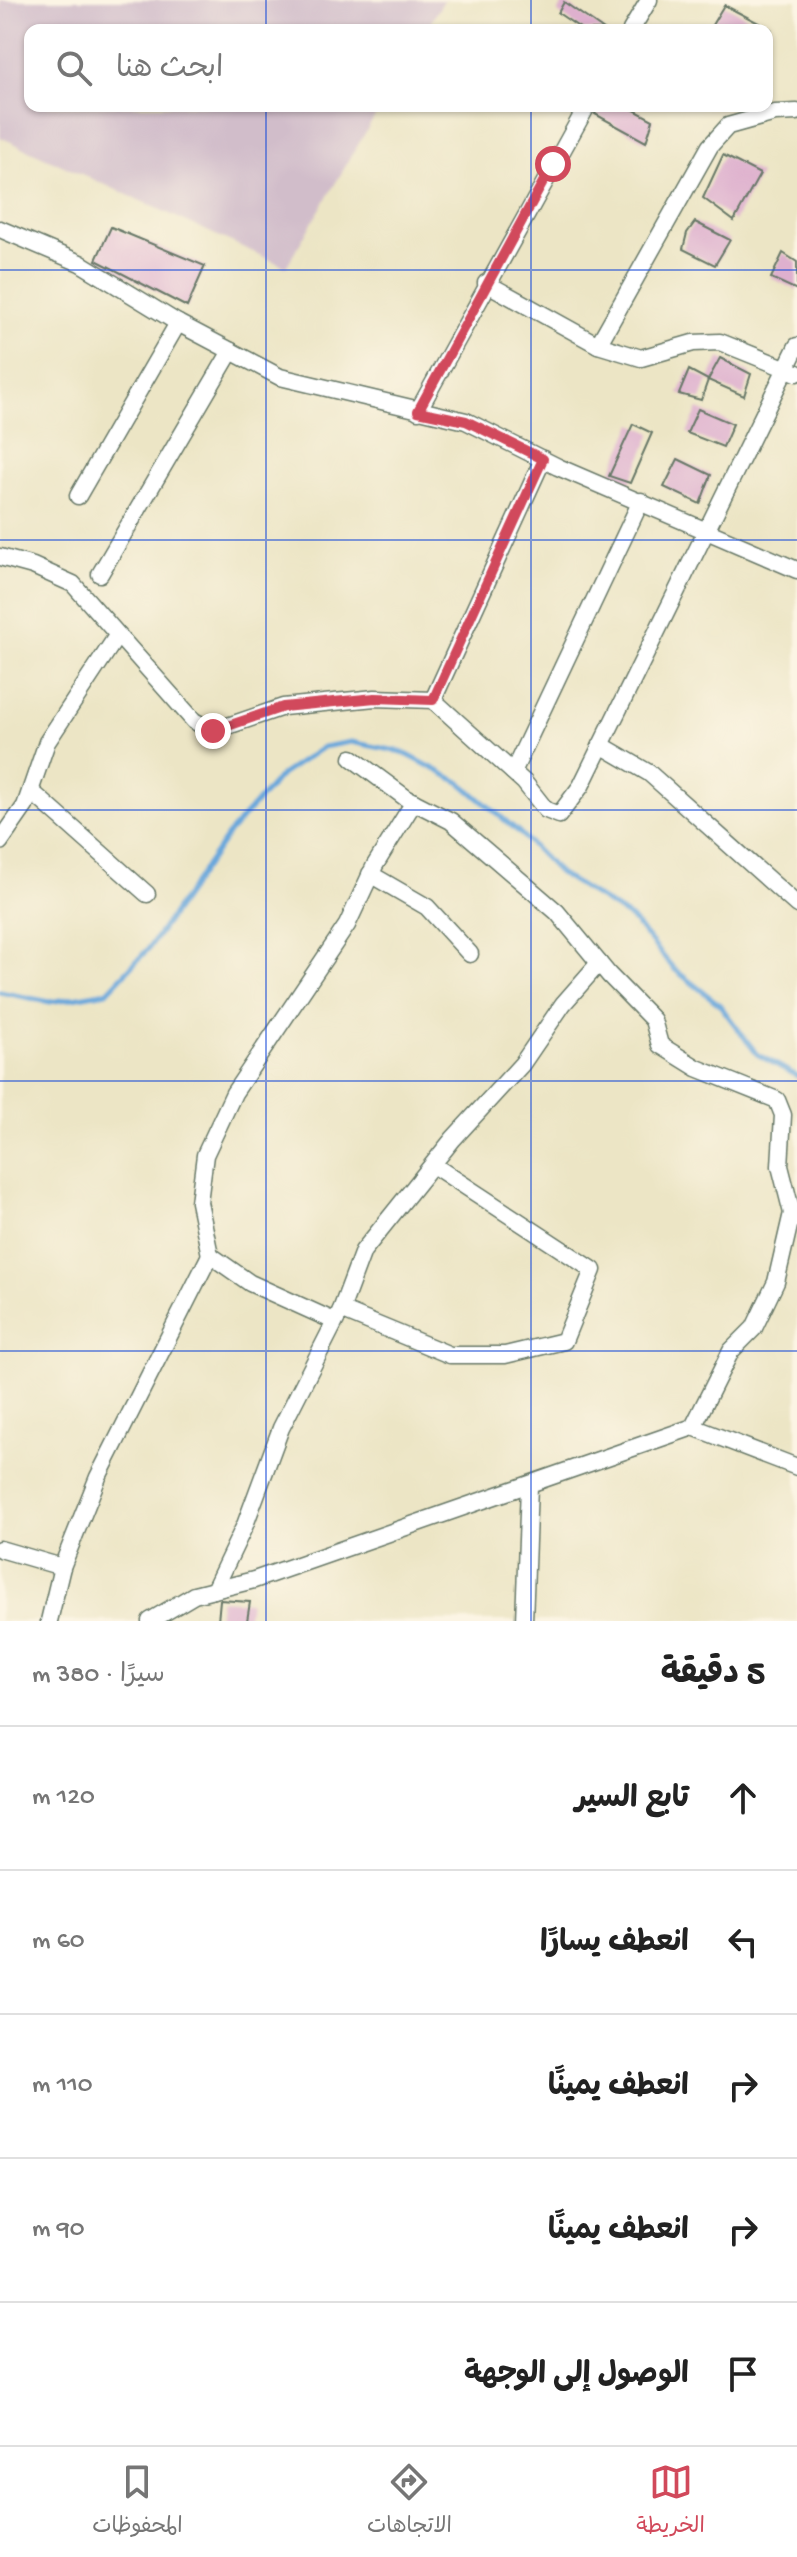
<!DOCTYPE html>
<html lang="ar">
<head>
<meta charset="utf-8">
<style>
  :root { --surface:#fff; --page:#f2f2f2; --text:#222; --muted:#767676; --line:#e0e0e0; --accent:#d1495b }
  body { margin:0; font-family:"Gochi Hand","Playpen Sans Arabic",sans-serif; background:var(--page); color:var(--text); direction:rtl }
  .stop { position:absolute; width:24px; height:24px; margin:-18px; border:6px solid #d1495b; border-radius:50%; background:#fff }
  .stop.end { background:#d1495b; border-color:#fff; box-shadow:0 2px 8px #0008 }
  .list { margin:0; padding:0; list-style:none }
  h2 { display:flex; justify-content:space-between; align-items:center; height:104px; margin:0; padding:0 32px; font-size:34px }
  h2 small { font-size:26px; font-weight:400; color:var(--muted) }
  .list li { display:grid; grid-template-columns:52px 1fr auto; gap:24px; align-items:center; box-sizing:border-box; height:144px; padding:0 32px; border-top:2px solid var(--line) }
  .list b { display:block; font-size:30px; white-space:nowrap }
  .list em { font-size:26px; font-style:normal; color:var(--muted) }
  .icon { flex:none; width:44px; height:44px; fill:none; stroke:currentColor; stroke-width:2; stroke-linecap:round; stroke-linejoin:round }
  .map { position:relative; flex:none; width:797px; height:1621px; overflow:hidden; direction:ltr }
  .search { position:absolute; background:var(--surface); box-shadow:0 2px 6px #0004; left:24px; right:24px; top:24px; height:88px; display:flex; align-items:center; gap:20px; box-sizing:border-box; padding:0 28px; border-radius:16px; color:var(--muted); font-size:30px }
  .sheet { height:824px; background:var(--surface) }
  nav { display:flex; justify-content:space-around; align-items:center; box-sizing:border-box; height:112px; border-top:2px solid var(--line); background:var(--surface); font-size:22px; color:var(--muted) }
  nav a { display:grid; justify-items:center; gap:4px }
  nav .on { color:var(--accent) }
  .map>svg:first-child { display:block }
  .industrial { fill:#d1bdca }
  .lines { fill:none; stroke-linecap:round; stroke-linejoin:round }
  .stream { stroke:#69a7db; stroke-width:5 }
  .building { fill:#deb0ce }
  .street-casing { stroke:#677867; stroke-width:19 }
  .street { stroke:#fff; stroke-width:16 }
  .route { stroke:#d1495b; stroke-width:10 }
  .grid { fill:none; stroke:#1d4ed8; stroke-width:2; stroke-opacity:0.55 }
</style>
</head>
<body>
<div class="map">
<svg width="797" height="1621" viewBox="0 0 797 1621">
  <rect width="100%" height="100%" fill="#fcf5e5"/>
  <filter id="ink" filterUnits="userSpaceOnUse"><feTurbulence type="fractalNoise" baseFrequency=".0125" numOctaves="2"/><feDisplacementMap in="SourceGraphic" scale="16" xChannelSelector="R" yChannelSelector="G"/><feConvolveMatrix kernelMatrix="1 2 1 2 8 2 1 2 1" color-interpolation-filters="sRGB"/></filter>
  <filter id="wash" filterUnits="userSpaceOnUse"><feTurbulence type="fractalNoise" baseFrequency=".006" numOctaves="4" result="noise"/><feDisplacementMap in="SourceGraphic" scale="32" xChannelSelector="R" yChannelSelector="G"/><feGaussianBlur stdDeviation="1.8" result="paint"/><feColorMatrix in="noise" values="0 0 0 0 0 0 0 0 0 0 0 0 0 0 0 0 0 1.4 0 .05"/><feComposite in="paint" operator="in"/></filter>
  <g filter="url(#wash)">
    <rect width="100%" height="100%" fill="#ece5c5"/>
    <polygon class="industrial" points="0,0 444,0 426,30 30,30 30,106 381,106 286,267 0,137"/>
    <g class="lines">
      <polyline class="stream" points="0,992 50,1002 107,992 149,948 229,833 281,775 323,747 351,742 402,752 461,783 520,833 559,873 631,918 674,969 719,1004 757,1054 797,1076"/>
    </g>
    <g id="blocks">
      <g class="building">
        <polygon points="564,2 604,30 583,30 558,13"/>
        <polygon points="724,5 772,30 709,30"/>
        <polygon points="598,106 627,106 653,120 646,142 595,114"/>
        <polygon points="723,155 760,174 734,221 703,198"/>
        <polygon points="695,222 730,240 715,265 683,249 687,233"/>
        <polygon points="111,227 205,266 187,307 96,260"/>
        <polygon points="783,253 797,262 797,290 771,278"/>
        <polygon points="720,358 751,374 744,396 708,380"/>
        <polygon points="689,370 708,380 701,400 679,394"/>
        <polygon points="698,409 733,424 723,447 687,433"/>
        <polygon points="633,424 652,433 630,483 609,476"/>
        <polygon points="678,459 711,475 700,504 664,487"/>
        <polygon points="220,1600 250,1602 247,1621 218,1621"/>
      </g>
    </g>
  </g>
  <g filter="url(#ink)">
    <use href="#blocks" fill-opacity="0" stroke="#677867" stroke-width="2"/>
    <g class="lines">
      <defs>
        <g id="street">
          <polyline points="631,30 649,0"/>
          <polyline points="0,229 80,263 178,323 280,377 466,421 558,467 797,570"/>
          <polyline points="486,283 598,345 710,146 728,126 775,113 797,112"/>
          <polyline points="598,345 641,358 693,343 720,342 797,373"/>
          <polyline points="418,411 587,106"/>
          <polyline points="78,496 178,323"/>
          <polyline points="0,557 33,566 73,584 194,721 213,731 283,707 375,698 433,700 524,782 546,810 559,815 581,786 797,346"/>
          <polyline points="100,574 231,351"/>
          <polyline points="433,700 543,459"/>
          <polyline points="601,745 649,773 797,905"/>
          <polyline points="513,772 641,501"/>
          <polyline points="31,791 147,894"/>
          <polyline points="0,842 25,806 47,742 117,636"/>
          <polyline points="370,874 427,907 470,954"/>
          <polyline points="210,1255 199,1202 205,1155 234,1093 347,925 375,865 414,802"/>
          <polyline points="341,1310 450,1355 505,1355 564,1341 593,1270 433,1165"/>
          <polyline points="693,1427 797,1467"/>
          <polyline points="0,1549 62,1567 49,1621"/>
          <polyline points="62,1567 98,1477 210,1255 250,1283 334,1321"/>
          <polyline points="214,1590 245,1525 281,1428 341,1310 363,1251 453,1139 522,1064 563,1004 599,963"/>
          <polyline points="150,1621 194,1595 254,1580 693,1427 731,1351 754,1328 776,1282 792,1213 780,1166 783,1115 777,1100 697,1068 660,1045 653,1020 609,975 557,912 451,821 406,798 352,758"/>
          <polyline points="524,1621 529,1486"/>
        </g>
      </defs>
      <use href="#street" class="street-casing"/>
      <use href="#street" class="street"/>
    </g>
  </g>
  <g class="lines" filter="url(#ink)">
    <polyline class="route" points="213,731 283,707 375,698 433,700 543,459 466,421 418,411 553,164"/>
  </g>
  <path class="grid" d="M266 0V30M531 0V30M266 106V1621M531 106V1621M0 270H797M0 540H797M0 810H797M0 1081H797M0 1351H797"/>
</svg>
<div class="stop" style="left:553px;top:164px"></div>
<div class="stop end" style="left:213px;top:731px"></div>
<div class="search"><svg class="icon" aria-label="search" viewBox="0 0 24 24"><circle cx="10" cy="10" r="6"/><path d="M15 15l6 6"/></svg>ابحث هنا</div>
</div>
<section class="sheet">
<h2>5 دقيقة<small>سيرًا · 380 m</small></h2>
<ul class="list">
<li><svg class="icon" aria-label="ahead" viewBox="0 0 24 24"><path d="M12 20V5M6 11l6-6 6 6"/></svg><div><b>تابع السير</b></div><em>120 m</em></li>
<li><svg class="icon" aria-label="left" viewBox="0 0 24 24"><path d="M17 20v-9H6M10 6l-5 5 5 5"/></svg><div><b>انعطف يسارًا</b></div><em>60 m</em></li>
<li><svg class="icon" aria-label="right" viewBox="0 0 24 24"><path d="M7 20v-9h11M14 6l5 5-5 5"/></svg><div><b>انعطف يمينًا</b></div><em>110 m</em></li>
<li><svg class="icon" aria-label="right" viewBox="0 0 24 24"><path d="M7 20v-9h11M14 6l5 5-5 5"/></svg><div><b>انعطف يمينًا</b></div><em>90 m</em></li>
<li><svg class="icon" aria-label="arrive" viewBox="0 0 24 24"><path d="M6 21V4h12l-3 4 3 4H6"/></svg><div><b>الوصول إلى الوجهة</b></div></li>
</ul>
</section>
<nav>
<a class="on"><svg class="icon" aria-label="map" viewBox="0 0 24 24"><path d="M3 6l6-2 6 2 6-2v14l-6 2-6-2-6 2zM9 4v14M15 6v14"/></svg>الخريطة</a>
<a><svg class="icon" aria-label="directions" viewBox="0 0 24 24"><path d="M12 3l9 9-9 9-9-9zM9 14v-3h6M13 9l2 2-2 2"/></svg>الاتجاهات</a>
<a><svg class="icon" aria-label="saved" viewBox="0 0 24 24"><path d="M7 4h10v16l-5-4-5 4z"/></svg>المحفوظات</a>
</nav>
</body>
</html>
